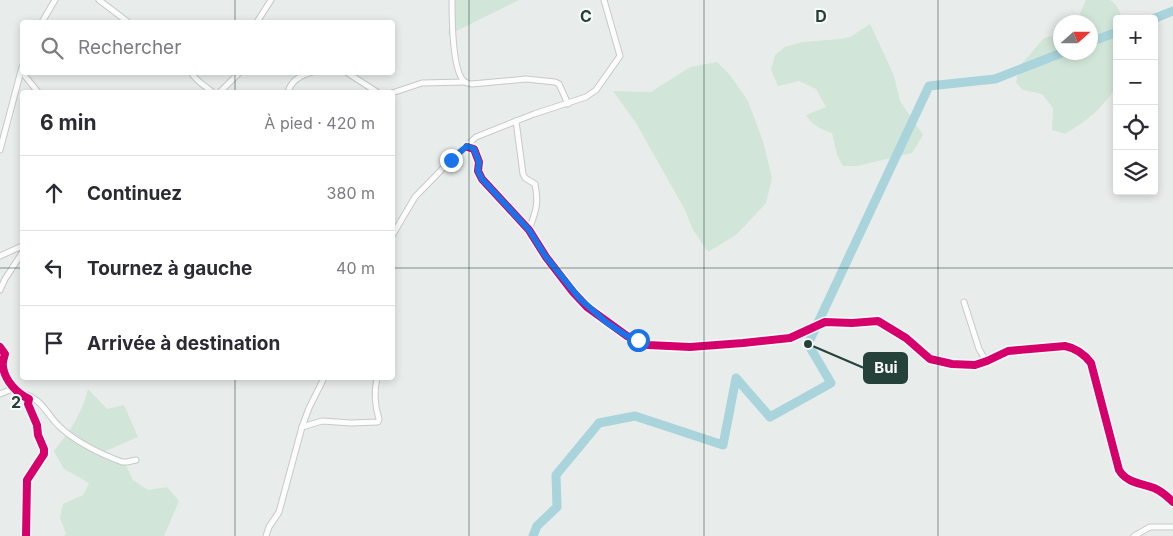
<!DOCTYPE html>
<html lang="fr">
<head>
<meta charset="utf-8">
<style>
  :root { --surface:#fff; --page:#f2f2f3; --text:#2b2b33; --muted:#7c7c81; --line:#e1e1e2 }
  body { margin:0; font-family:Inter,sans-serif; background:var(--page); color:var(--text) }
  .controls { position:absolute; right:15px; top:15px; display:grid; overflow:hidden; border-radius:5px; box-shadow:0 2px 8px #0003 }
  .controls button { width:45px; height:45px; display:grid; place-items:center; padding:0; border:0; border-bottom:1px solid var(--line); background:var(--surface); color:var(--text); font:25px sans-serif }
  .compass { position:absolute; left:1053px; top:15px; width:45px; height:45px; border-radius:50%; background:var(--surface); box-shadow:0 2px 8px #0003; rotate:69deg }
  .stop { position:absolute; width:15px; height:15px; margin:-11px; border:4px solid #1a73e8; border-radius:50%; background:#fff }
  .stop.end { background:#1a73e8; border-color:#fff; box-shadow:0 1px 5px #0008 }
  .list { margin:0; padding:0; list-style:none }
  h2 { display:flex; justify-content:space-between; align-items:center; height:65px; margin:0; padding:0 20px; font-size:21px }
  h2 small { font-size:16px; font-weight:400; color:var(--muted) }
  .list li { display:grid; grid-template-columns:32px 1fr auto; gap:15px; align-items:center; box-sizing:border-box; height:75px; padding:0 20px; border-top:1px solid var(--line) }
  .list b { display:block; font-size:19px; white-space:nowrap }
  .list em { font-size:16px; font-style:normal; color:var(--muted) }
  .icon { flex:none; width:28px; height:28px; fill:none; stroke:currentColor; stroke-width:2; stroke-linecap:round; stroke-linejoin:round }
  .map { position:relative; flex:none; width:1173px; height:536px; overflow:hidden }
  .search { position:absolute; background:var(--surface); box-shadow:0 2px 8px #0003; left:20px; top:20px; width:375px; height:55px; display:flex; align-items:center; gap:12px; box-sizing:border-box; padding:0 18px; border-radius:5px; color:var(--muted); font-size:19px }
  .panel { position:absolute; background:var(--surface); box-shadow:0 2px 8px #0003; left:20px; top:90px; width:375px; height:290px; border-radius:5px }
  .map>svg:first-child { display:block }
  .green { fill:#d1e6d8 }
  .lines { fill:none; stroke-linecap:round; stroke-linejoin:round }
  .river { stroke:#a9d4db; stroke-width:9 }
  .minor-casing { stroke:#c5cac8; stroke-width:7 }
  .minor { stroke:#fcfcfc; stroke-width:5 }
  .cycleway-casing { stroke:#f7fbf9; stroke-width:11 }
  .cycleway { stroke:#d6006c; stroke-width:8 }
  .route { stroke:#1a73e8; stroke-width:6 }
  .grid { fill:none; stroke:#24423a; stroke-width:1; stroke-opacity:0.55 }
  .grid-label { font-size:16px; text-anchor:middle; font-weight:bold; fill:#24423a; stroke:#f7fbf9; stroke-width:4; stroke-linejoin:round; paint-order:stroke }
  .leader { fill:none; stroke:#24423a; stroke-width:2 }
  .callout-dot { fill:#24423a; stroke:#f7fbf9; stroke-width:2 }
  .callout { fill:#24423a; stroke:#24423a; stroke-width:2 }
  .callout-label { font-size:15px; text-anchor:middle; font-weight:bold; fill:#fff }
</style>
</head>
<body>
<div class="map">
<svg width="1173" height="536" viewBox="0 0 1173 536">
  <rect width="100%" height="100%" fill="#e8edeb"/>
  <g class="green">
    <polygon points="453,0 519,0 448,35"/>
    <path d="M1086 0H1110L1116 5 1123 19H1117V85C1105 106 1086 122 1065 134L1052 130 1053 108 1042 94 1023 90 1016 83 1019 67 1044 38 1060 34V52H1090V22H1076Z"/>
    <path d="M870 24 887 60 894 76 900 101 923 135 912 153 857 166H843L837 155 832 133C821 129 813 126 806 115L826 107 816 89 799 81 778 86 771 70 775 55 785 47 802 42 840 39 850 37Z"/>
    <polygon points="717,62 730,75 748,101 763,141 772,178 766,203 736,235 708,252 693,230 685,210 636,123 613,91 651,92 690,67"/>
    <path d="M88 389 107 409 124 405 138 437 99 454 126 465 133 480 148 490 167 487 179 501 164 536H64L66 534 60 518 63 504 83 495 89 483 64 469 54 451C70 431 82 414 88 389Z"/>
  </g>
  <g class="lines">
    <g class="river">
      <polyline points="1153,19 1173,11"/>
      <polyline points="1090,42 1117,32"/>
      <polyline points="533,536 537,526 557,507 556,475 599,423 635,416 723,445 736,378 770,417 831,383 808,344 929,86 995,79 1064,52"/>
    </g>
    <defs>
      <g id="minor">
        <polyline points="99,0 128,22"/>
        <path d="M452 0C452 16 452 73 465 82 466 83 471 84 472 84L526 79 555 82 559 84 568 104"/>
        <polyline points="42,22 55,0"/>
        <polyline points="257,22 271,0"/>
        <polyline points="25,72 25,76 38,92"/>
        <path d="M191 72C196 82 205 85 212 92"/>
        <polyline points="346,72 377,92"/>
        <polyline points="220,92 240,72"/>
        <path d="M288 92C291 81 301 75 312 72"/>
        <polyline points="392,93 422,83 465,82"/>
        <path d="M516 121 523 174 525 178 535 184C539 205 536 210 529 230"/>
        <path d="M467 147 474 149 479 162 478 171 482 179 529 230 546 257 573 292 587 307 627 336 648 345 690 347 743 343 790 338 825 322 852 323 878 321 906 338 930 359 952 364 975 365 987 361 1008 351 1065 346C1076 348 1084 354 1091 363L1119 470C1127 483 1140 483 1154 488 1161 491 1167 496 1173 502"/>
        <polyline points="0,150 22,67"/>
        <polyline points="392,236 415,197 451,160 476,137 534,114 586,97 596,90 620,56 604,0"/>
        <polyline points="0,256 22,246"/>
        <polyline points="0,290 5,279 22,253"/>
        <polyline points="964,302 979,349 986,361"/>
        <path d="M0 347 5 354C4 358 2 362 3 367 5 380 16 393 29 399L28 404 37 425 38 435 44 449V454L27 480 26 536"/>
        <polyline points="0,394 15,388"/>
        <path d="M27 395C43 401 48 416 60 427 77 443 101 454 122 462H127L136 460"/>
        <path d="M302 427 322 421 351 423 378 422 379 419C375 407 374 391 377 378"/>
        <polyline points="266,536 269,527 279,512 302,427 309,408 324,378"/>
        <polyline points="1134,536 1150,527 1173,527"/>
      </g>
    </defs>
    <use href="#minor" class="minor-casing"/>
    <use href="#minor" class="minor"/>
    <defs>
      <g id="cycleway">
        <path d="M467 147 474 149 479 162 478 171 482 179 529 230 546 257 573 292 587 307 627 336 648 345 690 347 743 343 790 338 825 322 852 323 878 321 906 338 930 359 952 364 975 365 987 361 1008 351 1065 346C1076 348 1084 354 1091 363L1119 470C1127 483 1140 483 1154 488 1161 491 1167 496 1173 502"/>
        <path d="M0 347 5 354C4 358 2 362 3 367 5 380 16 393 29 399L28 404 37 425 38 435 44 449V454L27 480 26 536"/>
      </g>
    </defs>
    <use href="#cycleway" class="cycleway-casing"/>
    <use href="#cycleway" class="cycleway"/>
  </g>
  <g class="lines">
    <polyline class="route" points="451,160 467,146 474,149 479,162 478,171 482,179 529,230 546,257 580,299 606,322 627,336 638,340"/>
  </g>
  <path class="grid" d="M235 0V22M469 0V536M704 0V536M938 0V536M235 72V92M0 268H22M392 268H1173M235 378V536"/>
  <g class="grid-label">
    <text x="586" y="22">C</text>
    <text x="821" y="22">D</text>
    <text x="16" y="408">2</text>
  </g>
  <path class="leader" d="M808 344L864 368"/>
  <circle class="callout-dot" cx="808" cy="344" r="5"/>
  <rect class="callout" x="864" y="353" width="43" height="30" rx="5"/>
  <g class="callout-label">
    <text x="886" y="373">Bui</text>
  </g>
</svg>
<div class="controls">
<button>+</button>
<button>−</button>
<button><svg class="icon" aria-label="locate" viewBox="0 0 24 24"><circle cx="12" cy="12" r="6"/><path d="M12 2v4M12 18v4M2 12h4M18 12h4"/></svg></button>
<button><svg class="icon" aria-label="layers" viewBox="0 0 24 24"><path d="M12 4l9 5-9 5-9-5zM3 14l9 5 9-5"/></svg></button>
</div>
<svg class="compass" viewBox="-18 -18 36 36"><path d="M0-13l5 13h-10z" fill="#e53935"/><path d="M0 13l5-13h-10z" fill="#7c7c81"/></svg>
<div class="stop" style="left:638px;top:340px"></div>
<div class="stop end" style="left:451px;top:160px"></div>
<div class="search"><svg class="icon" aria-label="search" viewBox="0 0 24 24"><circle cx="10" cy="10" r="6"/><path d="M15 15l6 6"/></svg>Rechercher</div>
<section class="panel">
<h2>6 min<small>À pied · 420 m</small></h2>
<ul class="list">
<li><svg class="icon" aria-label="ahead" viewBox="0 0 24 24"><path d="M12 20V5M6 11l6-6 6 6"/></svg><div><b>Continuez</b></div><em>380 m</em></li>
<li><svg class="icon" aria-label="left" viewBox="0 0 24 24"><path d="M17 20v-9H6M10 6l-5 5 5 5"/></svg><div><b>Tournez à gauche</b></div><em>40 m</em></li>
<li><svg class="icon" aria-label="arrive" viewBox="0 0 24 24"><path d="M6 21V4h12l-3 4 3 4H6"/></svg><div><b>Arrivée à destination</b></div></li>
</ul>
</section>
</div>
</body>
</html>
